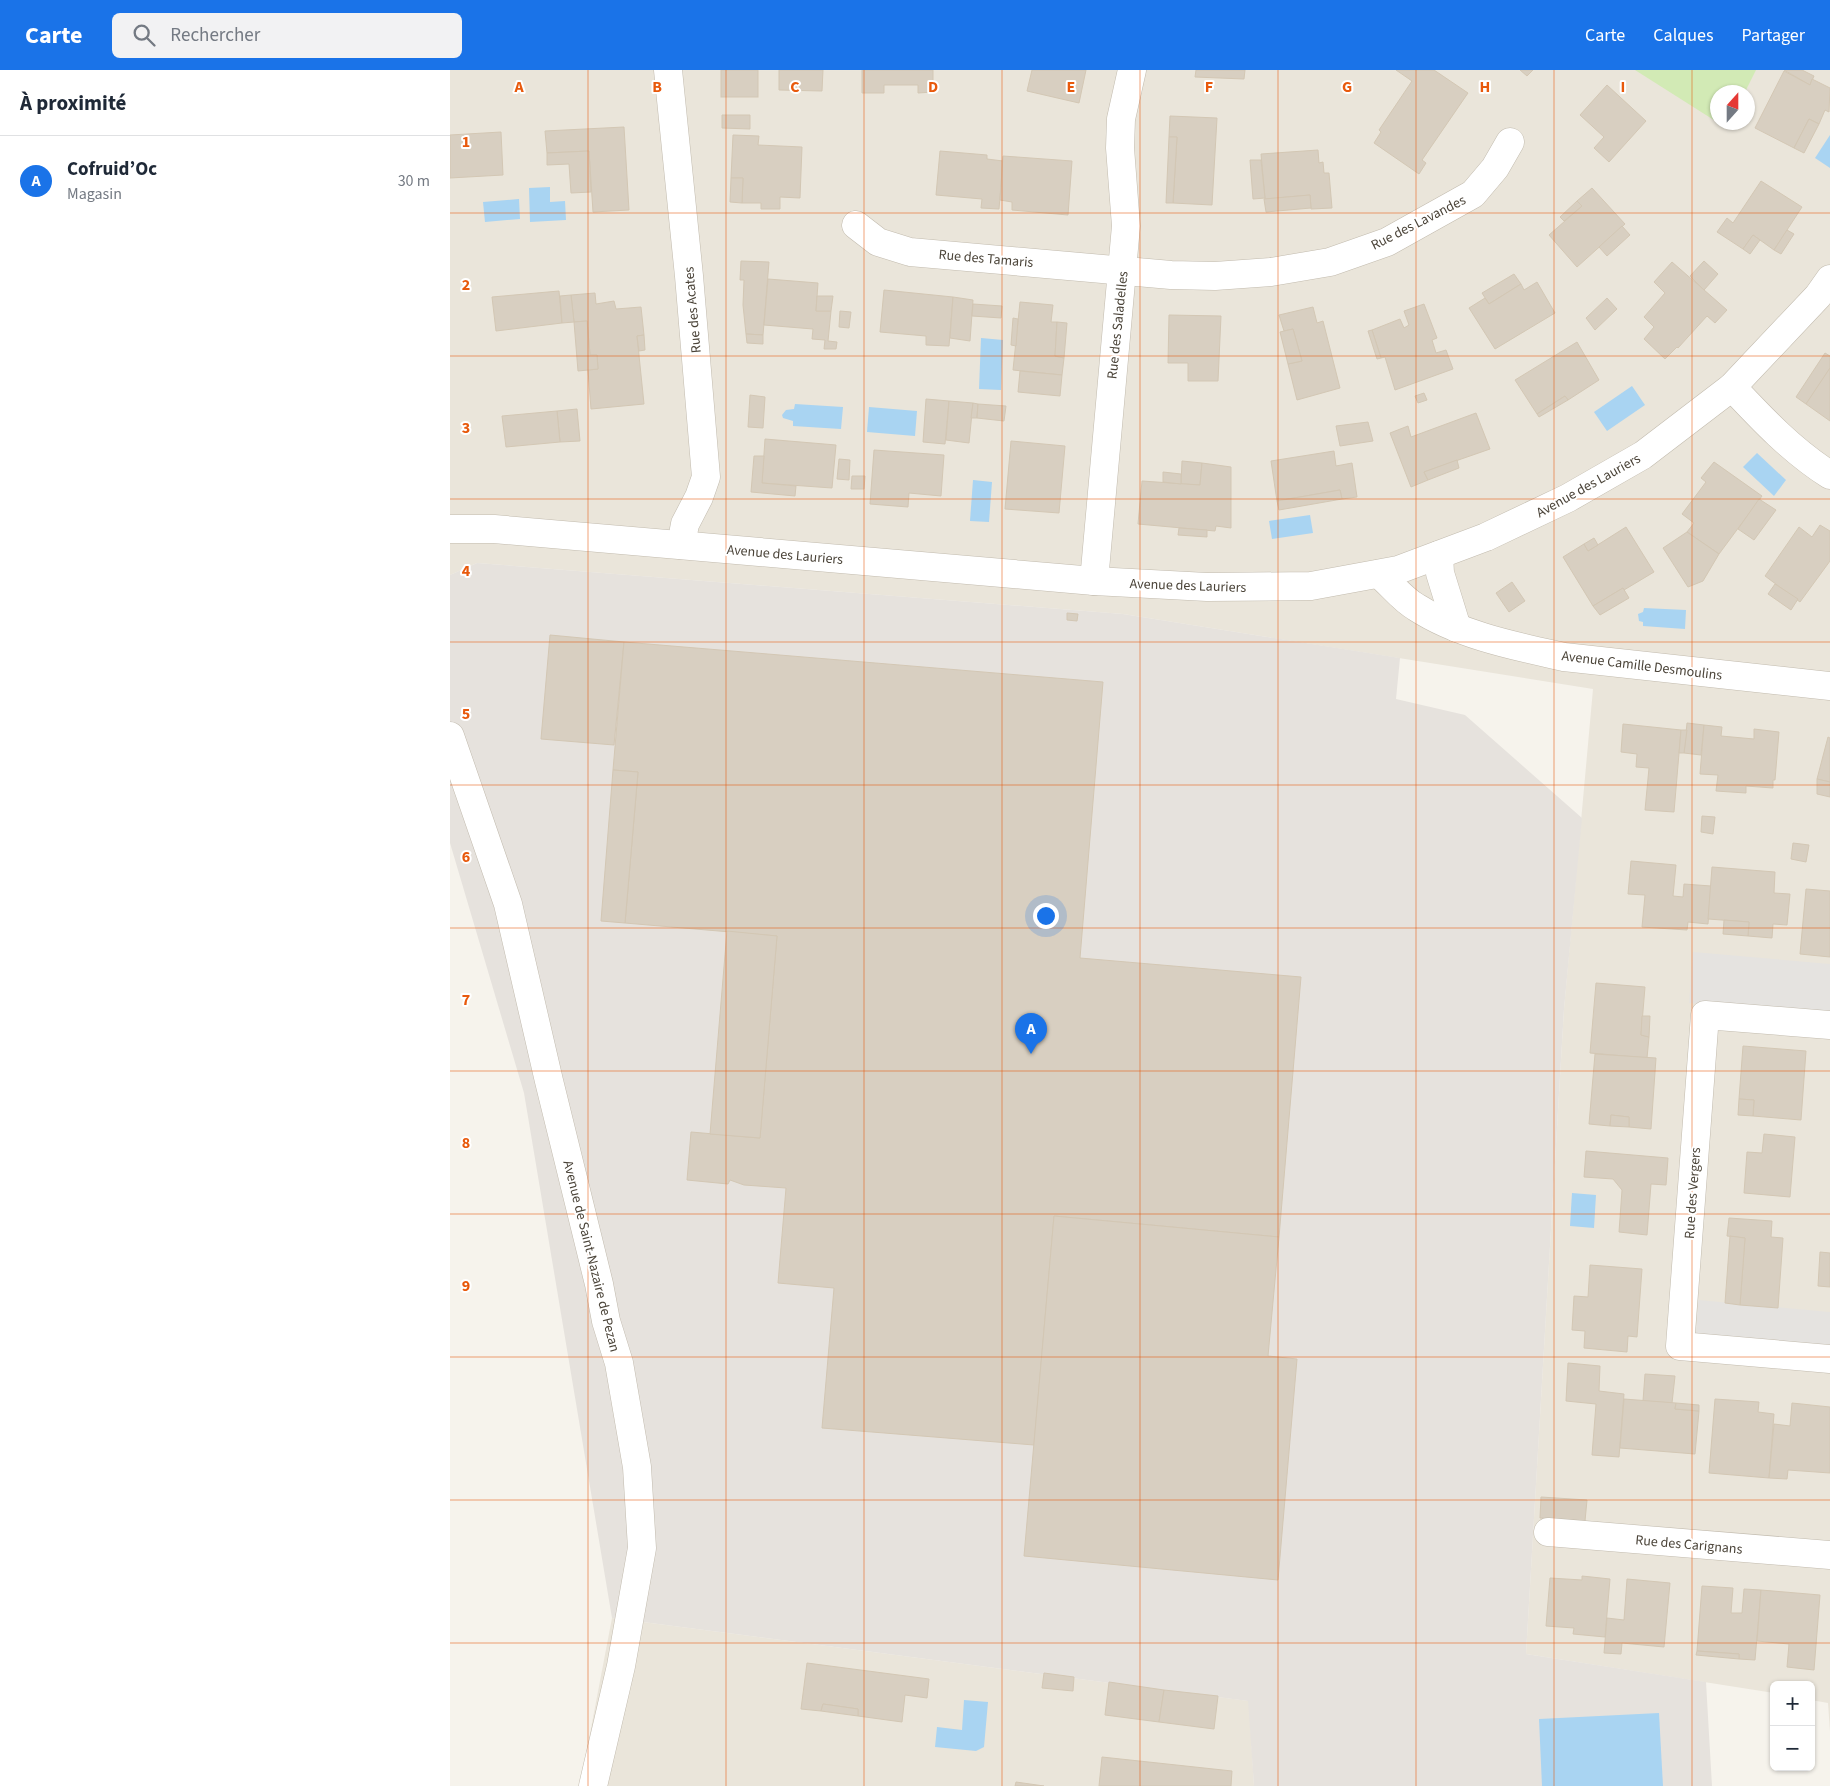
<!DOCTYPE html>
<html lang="fr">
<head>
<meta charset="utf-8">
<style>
  :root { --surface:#fff; --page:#f2f2f3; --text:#1f2937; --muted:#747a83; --line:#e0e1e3; --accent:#1a73e8 }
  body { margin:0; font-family:"Source Sans 3",sans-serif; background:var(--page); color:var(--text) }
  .controls { position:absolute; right:15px; bottom:15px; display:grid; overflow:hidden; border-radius:8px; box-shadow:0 1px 4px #0004 }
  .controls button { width:45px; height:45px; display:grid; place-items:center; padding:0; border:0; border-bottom:1px solid var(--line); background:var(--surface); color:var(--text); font:25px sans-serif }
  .compass { position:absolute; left:1260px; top:15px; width:45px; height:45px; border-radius:50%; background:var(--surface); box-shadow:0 1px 4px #0004; rotate:21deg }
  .you { position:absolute; left:595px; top:845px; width:18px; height:18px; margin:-12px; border:4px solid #fff; border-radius:50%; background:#1a73e8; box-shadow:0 0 0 8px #1a73e833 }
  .badge { display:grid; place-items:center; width:32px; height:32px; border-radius:50%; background:var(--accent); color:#fff; font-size:16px; font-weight:700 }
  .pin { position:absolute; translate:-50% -41px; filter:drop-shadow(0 1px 2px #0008) }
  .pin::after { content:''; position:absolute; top:26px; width:18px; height:15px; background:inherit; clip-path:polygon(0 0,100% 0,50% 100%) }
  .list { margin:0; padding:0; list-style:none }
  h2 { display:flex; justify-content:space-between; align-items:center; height:65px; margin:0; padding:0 20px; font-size:21px }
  h2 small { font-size:16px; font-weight:400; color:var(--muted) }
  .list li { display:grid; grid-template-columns:32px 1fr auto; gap:15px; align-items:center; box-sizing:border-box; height:90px; padding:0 20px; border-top:1px solid var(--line) }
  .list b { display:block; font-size:19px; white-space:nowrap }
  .list p { margin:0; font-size:16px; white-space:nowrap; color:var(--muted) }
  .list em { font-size:16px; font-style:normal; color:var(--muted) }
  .icon { flex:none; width:28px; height:28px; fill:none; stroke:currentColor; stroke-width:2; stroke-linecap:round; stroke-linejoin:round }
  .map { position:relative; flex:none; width:1380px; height:1716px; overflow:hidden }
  header { display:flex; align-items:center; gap:30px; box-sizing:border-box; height:70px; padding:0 25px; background:var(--accent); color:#fff }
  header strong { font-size:24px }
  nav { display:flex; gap:28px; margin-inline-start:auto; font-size:18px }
  .search { width:350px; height:45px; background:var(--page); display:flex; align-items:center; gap:12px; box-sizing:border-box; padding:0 18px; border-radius:8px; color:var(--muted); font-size:19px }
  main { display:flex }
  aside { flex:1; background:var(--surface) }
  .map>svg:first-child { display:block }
  .residential { fill:#eae5da; fill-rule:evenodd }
  .industrial { fill:#e6e2dd }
  .green { fill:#d2eab5 }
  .parking { fill:#e5e3e0 }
  .water { fill:#a9d4f2 }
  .building { fill:#d8cfc1; stroke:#d3c7b4 }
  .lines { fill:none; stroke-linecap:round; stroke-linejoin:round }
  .minor-casing { stroke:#c2bbae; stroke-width:29 }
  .minor { stroke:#fff; stroke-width:28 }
  .grid { fill:none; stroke:#e8590c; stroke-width:1; stroke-opacity:0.55 }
  .labels { text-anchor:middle; stroke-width:4; stroke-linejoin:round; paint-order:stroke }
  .street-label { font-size:14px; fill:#4b4439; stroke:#fff }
  .grid-label { font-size:16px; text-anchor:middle; font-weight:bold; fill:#e8590c; stroke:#fff; stroke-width:4; stroke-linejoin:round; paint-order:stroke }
</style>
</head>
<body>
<header>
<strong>Carte</strong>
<div class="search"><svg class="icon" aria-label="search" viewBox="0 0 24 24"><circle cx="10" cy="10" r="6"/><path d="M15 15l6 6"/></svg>Rechercher</div>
<nav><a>Carte</a><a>Calques</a><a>Partager</a></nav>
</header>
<main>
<aside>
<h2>À proximité<small></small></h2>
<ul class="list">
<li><span class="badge">A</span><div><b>Cofruid’Oc</b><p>Magasin</p></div><em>30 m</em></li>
</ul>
</aside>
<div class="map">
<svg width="1380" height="1716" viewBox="0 0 1380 1716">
  <rect width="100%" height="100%" fill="#f6f3ec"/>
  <g class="residential">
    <path d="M0 0H1380V1662L1378 1633 1361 1630V1615H1324V1623L1076 1584 1114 939 1143 619 673 544 27 493 0 505ZM1268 22H1298V52H1268Z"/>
    <polygon points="162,1548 799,1631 804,1716 130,1716"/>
  </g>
  <polygon class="industrial" points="27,493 673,544 950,588 946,629 1015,645 1132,748 1114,939 1076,1584 1256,1612 1262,1716 804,1716 798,1631 162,1548 74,1023 0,773 0,505"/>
  <polygon class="green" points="1185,0 1306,0 1295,22 1268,22 1268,52 1281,53 1278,59"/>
  <g class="parking">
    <polygon points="1243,882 1380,894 1380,944 1239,933"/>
    <polygon points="1248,1230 1380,1242 1380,1276 1246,1263"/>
  </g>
  <g class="water">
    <polygon points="1380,65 1380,98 1365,88"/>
    <polygon points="100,117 100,132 115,131 116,150 80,152 79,118"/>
    <polygon points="69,129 70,149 35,152 33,132"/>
    <polygon points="531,268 553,270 551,320 529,319"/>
    <polygon points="1182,316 1195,335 1157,361 1144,342"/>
    <polygon points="345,334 393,337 391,359 343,356 343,351 333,348 332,345 336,340 344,339"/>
    <polygon points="419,337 467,341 465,366 417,362"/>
    <polygon points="1307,383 1336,410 1324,426 1293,397"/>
    <polygon points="523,410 542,412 539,452 520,451"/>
    <polygon points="860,445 863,463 822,469 819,451"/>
    <polygon points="1194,538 1236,540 1235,559 1193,556 1193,552 1189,551 1188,544 1193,542"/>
    <polygon points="1122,1123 1146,1125 1144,1158 1120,1156"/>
    <polygon points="514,1630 538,1632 534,1677 526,1681 485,1677 487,1657 512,1660"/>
    <polygon points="1209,1643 1213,1716 1092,1716 1089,1649"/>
  </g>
  <g class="building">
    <rect x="271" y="0" width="37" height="27"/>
    <polygon points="329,0 373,0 372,21 329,20"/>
    <polygon points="412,0 483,0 483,22 468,23 468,15 434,15 434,23 412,23"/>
    <polygon points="582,0 636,0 629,33 577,21"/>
    <polygon points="746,0 795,0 794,9 745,7"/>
    <polygon points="946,0 984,0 1018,23 972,90 976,93 969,104 924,73 931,62 929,60 962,11"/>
    <polygon points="1070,0 1083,0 1077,6"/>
    <polygon points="1334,0 1352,0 1364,6 1360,15"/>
    <polygon points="1334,1 1360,15 1362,9 1380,18 1379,42 1375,40 1369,54 1359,49 1344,78 1305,58"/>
    <polygon points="1157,15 1196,51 1159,92 1144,78 1154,67 1130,45"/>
    <polygon points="272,45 300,45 300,59 272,58"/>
    <polygon points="720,46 767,48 762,135 723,133 727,67 719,67"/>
    <polygon points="1359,49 1369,54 1354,83 1344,78"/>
    <polygon points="174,57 179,140 143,142 139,81 97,83 95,61"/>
    <polygon points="51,62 53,105 0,108 0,65"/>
    <polygon points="283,65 309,66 308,75 352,77 350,128 330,127 330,139 311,139 311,133 292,133 293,108 281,108"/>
    <polygon points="719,67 727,67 723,133 716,133"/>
    <polygon points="868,80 869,93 873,92 874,103 879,103 882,138 861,139 860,125 815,129 811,84"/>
    <polygon points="139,81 141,122 121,123 119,94 97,95 97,83"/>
    <polygon points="490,81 537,85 537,89 553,91 549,139 531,138 532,129 486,125"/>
    <polygon points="553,86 622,91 618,145 562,140 562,132 550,130"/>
    <polygon points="800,90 811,90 815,128 803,129"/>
    <polygon points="281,108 293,108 292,133 280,132"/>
    <polygon points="1311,111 1352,137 1324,180 1303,165 1293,179 1267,162 1277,148 1283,153"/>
    <polygon points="1142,118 1175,154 1127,197 1099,165 1132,136 1127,131"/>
    <polygon points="860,125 861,138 816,142 814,129"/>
    <polygon points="1127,131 1132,136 1114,151 1110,147"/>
    <polygon points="1172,156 1180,165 1157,186 1149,177"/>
    <polygon points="1337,160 1344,164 1331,184 1324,180"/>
    <polygon points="1303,165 1310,170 1300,184 1293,179"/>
    <polygon points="291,191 319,192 313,265 296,264 293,235 294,210 290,210"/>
    <polygon points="1254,191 1268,204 1254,220 1240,206"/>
    <polygon points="1222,192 1277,240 1265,253 1257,246 1228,278 1227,277 1215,289 1194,269 1204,257 1194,247 1215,223 1204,212"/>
    <polygon points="1064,204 1071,214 1039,234 1032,223"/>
    <polygon points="318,209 368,213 366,241 381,241 378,271 387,272 386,279 374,279 375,270 362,269 363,259 314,255"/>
    <polygon points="1087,212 1105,243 1045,279 1019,238 1035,228 1039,234 1071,214 1074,220"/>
    <polygon points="434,220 503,227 499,276 476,275 476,266 430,262"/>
    <polygon points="109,221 112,253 46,261 42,227"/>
    <polygon points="145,223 146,234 164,231 166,239 191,237 194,265 187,266 194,334 141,339 138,300 148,299 147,285 140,285 137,251 124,252 121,225"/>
    <polygon points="121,225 124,252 112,253 110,226"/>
    <polygon points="367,226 383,226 381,241 366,241"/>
    <polygon points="503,227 523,230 520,271 500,268"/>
    <polygon points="1157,228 1167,239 1145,260 1136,248"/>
    <polygon points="570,232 603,235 601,252 607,252 605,286 614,288 612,305 563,300"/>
    <polygon points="523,234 552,236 551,248 522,246"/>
    <polygon points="974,234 987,268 982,270 986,283 996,280 1003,299 945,320 935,287 931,288 922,260 950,249 954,258 959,255 954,241"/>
    <polygon points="863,237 867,253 873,251 890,318 847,330 838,294 852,291 843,259 834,261 829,245"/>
    <polygon points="390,241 401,242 399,258 389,257"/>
    <polygon points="719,245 771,246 768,311 738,311 738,293 718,293"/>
    <polygon points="563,248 568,249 566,276 561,275"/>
    <polygon points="137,251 140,285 147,285 148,299 128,301 124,252"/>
    <polygon points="607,252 617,253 614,288 605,286"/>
    <polygon points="843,259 852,291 838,294 830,262"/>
    <polygon points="922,260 931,288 927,289 918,261"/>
    <polygon points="296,264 313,265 313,274 297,273"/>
    <polygon points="194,265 195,280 189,281 187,266"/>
    <polygon points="1127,272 1149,310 1118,330 1115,326 1087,344 1065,310"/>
    <polygon points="1375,283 1380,286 1380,298 1356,334 1346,327"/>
    <polygon points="1380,298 1380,351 1356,334"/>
    <polygon points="570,301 612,305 610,326 568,322"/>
    <polygon points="974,323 977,330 968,333 965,326"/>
    <polygon points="300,325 315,327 313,358 298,357"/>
    <polygon points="1115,326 1118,330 1089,347 1087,344"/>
    <polygon points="476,329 499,331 495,374 473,372"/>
    <polygon points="499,331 523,333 519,373 496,370"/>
    <polygon points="523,333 528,334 527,348 521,348"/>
    <polygon points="528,334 556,336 554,351 527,348"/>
    <polygon points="127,339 130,371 110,372 107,341"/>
    <polygon points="107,341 110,372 56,377 52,346"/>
    <polygon points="1026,343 1040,379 974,402 978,410 961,417 940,363 958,356 961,367"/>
    <polygon points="918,352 923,371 890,376 886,356"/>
    <polygon points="315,369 386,375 382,418 312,413"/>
    <polygon points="561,371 615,376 609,443 555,439"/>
    <polygon points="424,380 494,385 491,426 459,423 458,437 420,434"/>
    <polygon points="884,381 886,396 902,393 907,427 892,429 890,420 827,431 821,391"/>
    <polygon points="304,386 314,386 312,413 346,416 345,426 301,422"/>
    <polygon points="389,389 400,390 399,410 387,409"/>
    <polygon points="1007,390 1009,398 978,410 974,402"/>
    <polygon points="732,391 752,393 750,415 731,414"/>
    <polygon points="1264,392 1312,426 1269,484 1237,462 1244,453 1232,444 1256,412 1251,408"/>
    <polygon points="752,393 781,397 781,458 766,456 765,461 688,454 692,411 750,415"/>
    <polygon points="713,402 731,404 731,414 713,412"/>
    <polygon points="402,406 415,406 414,419 401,419"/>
    <polygon points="890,420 892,429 829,440 827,431"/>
    <polygon points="1309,429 1326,440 1304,470 1288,459"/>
    <polygon points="1370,455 1380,461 1380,491 1350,532 1315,506 1349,457 1362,467"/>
    <polygon points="1176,457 1204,502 1174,520 1173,518 1143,536 1113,487 1134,474 1138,481"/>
    <polygon points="729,458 757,460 757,467 728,465"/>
    <polygon points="1237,462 1269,484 1253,511 1238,517 1213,478"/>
    <polygon points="1144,468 1148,475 1138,481 1134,474"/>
    <polygon points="1062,512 1075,531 1059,542 1046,523"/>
    <polygon points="1325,514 1348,529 1341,540 1318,524"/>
    <polygon points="1173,518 1179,528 1150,545 1143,536"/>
    <polygon points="617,543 628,544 627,551 617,550"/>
    <polygon points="100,565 174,572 164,675 91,669"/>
    <polygon points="174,572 653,612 630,888 851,907 829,1167 604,1146 584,1375 372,1358 384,1218 328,1213 336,1118 294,1115 280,1110 278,1114 237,1110 241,1062 310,1068 327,866 175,853 188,702 163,700"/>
    <polygon points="1237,653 1254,655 1251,685 1234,683"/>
    <polygon points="1173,654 1231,660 1224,742 1195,740 1199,698 1186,697 1187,684 1171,682"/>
    <polygon points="1254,655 1272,657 1271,666 1304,669 1304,659 1329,662 1325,710 1323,710 1323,718 1296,716 1296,723 1266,721 1268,705 1250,704"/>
    <polygon points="1231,660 1237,660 1234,683 1229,683"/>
    <polygon points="1378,667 1380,668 1380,712 1367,709"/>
    <polygon points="163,700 188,702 175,853 151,851"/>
    <polygon points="1367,709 1380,712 1380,727 1367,724"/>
    <polygon points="1252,746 1265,747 1263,764 1251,762"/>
    <polygon points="1343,773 1359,775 1356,792 1341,789"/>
    <polygon points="1181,791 1226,795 1223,826 1233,827 1234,814 1261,816 1258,854 1238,852 1237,860 1192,857 1195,825 1178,824"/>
    <polygon points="1262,797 1325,802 1324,823 1340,824 1337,855 1323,854 1322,868 1298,866 1299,852 1258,849"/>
    <polygon points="1356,819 1380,821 1380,887 1350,884"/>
    <polygon points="1274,850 1299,852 1298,866 1273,864"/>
    <polygon points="277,861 327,866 310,1068 260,1064"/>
    <polygon points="1146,913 1195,917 1191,965 1199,967 1197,988 1140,983"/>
    <polygon points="1192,946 1200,946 1199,967 1191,965"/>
    <polygon points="1293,976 1356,981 1351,1050 1303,1046 1304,1030 1289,1029"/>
    <polygon points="1145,984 1206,988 1201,1059 1179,1057 1179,1047 1161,1045 1160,1056 1139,1054"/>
    <polygon points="1289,1029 1304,1030 1303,1046 1288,1045"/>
    <polygon points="1161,1045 1179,1047 1179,1057 1160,1056"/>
    <polygon points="1314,1064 1345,1067 1340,1127 1294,1123 1297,1082 1312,1083"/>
    <polygon points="1136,1081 1218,1088 1216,1115 1201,1114 1197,1165 1169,1162 1172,1120 1163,1109 1134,1107"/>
    <polygon points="604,1146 829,1167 818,1286 847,1289 828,1510 574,1486"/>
    <polygon points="1279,1148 1322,1151 1321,1167 1333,1168 1328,1238 1290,1235 1295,1168 1277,1166"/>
    <polygon points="1280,1166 1295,1168 1290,1235 1275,1233"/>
    <polygon points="1370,1182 1380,1183 1380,1217 1368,1216"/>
    <polygon points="1140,1195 1192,1199 1187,1267 1178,1266 1177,1282 1134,1278 1135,1261 1122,1260 1124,1226 1138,1227"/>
    <polygon points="1118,1293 1150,1296 1149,1321 1174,1324 1169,1387 1142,1385 1146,1334 1116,1331"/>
    <polygon points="1195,1304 1225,1306 1222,1333 1193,1331"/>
    <polygon points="1174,1329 1226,1333 1225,1339 1249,1341 1245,1384 1170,1378"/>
    <polygon points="1265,1329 1309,1332 1308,1342 1324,1344 1319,1408 1259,1403"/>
    <polygon points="1226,1333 1249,1335 1249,1341 1225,1339"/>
    <polygon points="1342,1333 1380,1337 1380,1403 1338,1400 1337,1409 1319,1408 1324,1354 1340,1356"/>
    <polygon points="1091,1427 1137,1430 1135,1451 1090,1448"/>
    <polygon points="1132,1506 1160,1509 1155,1567 1123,1564 1124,1558 1096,1556 1100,1508 1132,1510"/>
    <polygon points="1177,1509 1220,1513 1214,1577 1172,1573 1171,1584 1154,1583 1157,1548 1174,1550"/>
    <polygon points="1252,1516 1283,1518 1281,1543 1292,1543 1294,1519 1311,1520 1305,1590 1289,1589 1289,1584 1247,1581"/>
    <polygon points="1311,1520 1370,1525 1364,1600 1337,1597 1339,1574 1307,1571"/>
    <polygon points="1247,1581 1289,1584 1289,1589 1246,1585"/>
    <polygon points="357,1593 479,1609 477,1628 455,1625 452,1652 408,1646 408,1639 373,1634 371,1641 351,1639"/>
    <polygon points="594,1603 624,1607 623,1621 592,1618"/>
    <polygon points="659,1612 714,1620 709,1652 655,1645"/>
    <polygon points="714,1620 768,1626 764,1659 709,1652"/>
    <polygon points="373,1634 408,1639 408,1646 371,1641"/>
    <polygon points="652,1687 782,1701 781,1716 649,1716"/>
    <polygon points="566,1712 594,1716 565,1716"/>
  </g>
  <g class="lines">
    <defs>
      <g id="minor">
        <polyline points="218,0 239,206 256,407 249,427 235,454 231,475"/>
        <polyline points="406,155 428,172 460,182 721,205 765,206 821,202 880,192 937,172 1023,124 1045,98 1060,72"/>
        <path d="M1282 317C1312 349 1342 381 1380 405"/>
        <polyline points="0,459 44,459 644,511 757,517 861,516 948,500 1036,467 1118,428 1193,385 1282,317 1368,226 1380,209"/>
        <polyline points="989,485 990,503 1007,558"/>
        <path d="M929 504C941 514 952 529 966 537 1009 565 1064 576 1114 587L1380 616"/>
        <polyline points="644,511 676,156 670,78 671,49 682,0"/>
        <polyline points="0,666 58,834 99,1011 149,1214 156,1251 169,1293 187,1397 192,1478 171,1596 143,1716"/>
        <polyline points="1380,955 1255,945 1230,1276 1380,1289"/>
        <polyline points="1098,1462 1380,1485"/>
      </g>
    </defs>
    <use href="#minor" class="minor-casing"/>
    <use href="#minor" class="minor"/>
  </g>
  <path class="grid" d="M138 0V1716M276 0V1716M414 0V1716M552 0V1716M690 0V1716M828 0V1716M966 0V1716M1104 0V1716M1242 0V1716M0 143H1380M0 286H1380M0 429H1380M0 572H1380M0 715H1380M0 858H1380M0 1001H1380M0 1144H1380M0 1287H1380M0 1430H1380M0 1573H1380"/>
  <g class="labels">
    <g class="street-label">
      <text transform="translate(968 152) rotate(-27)" y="5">Rue des Lavandes</text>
      <text transform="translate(536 188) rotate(5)" y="5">Rue des Tamaris</text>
      <text transform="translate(242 240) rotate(-95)" y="5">Rue des Acates</text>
      <text transform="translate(667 255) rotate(-84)" y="5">Rue des Saladelles</text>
      <text transform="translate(1138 415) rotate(-29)" y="5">Avenue des Lauriers</text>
      <text transform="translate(335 484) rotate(5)" y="5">Avenue des Lauriers</text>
      <text transform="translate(738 515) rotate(2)" y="5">Avenue des Lauriers</text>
      <text transform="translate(1192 595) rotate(7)" y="5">Avenue Camille Desmoulins</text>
      <text transform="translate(1242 1123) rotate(-86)" y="5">Rue des Vergers</text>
      <text transform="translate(142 1186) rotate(76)" y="5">Avenue de Saint-Nazaire de Pezan</text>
      <text transform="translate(1239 1474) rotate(5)" y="5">Rue des Carignans</text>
    </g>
  </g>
  <g class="grid-label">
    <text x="69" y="22">A</text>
    <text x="207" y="22">B</text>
    <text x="345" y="22">C</text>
    <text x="483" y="22">D</text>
    <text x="621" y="22">E</text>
    <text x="759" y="22">F</text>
    <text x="897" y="22">G</text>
    <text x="1035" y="22">H</text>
    <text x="1173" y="22">I</text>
    <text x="16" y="77">1</text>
    <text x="16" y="220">2</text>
    <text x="16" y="363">3</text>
    <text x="16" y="506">4</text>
    <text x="16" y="649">5</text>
    <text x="16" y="792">6</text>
    <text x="16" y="935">7</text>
    <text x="16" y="1078">8</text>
    <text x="16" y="1221">9</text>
  </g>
</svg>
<div class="controls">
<button>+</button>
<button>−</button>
</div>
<svg class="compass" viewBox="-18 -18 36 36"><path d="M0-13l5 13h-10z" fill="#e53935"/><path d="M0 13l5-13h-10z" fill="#747a83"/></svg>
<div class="you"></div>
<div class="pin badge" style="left:581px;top:984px">A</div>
</div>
</main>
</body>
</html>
